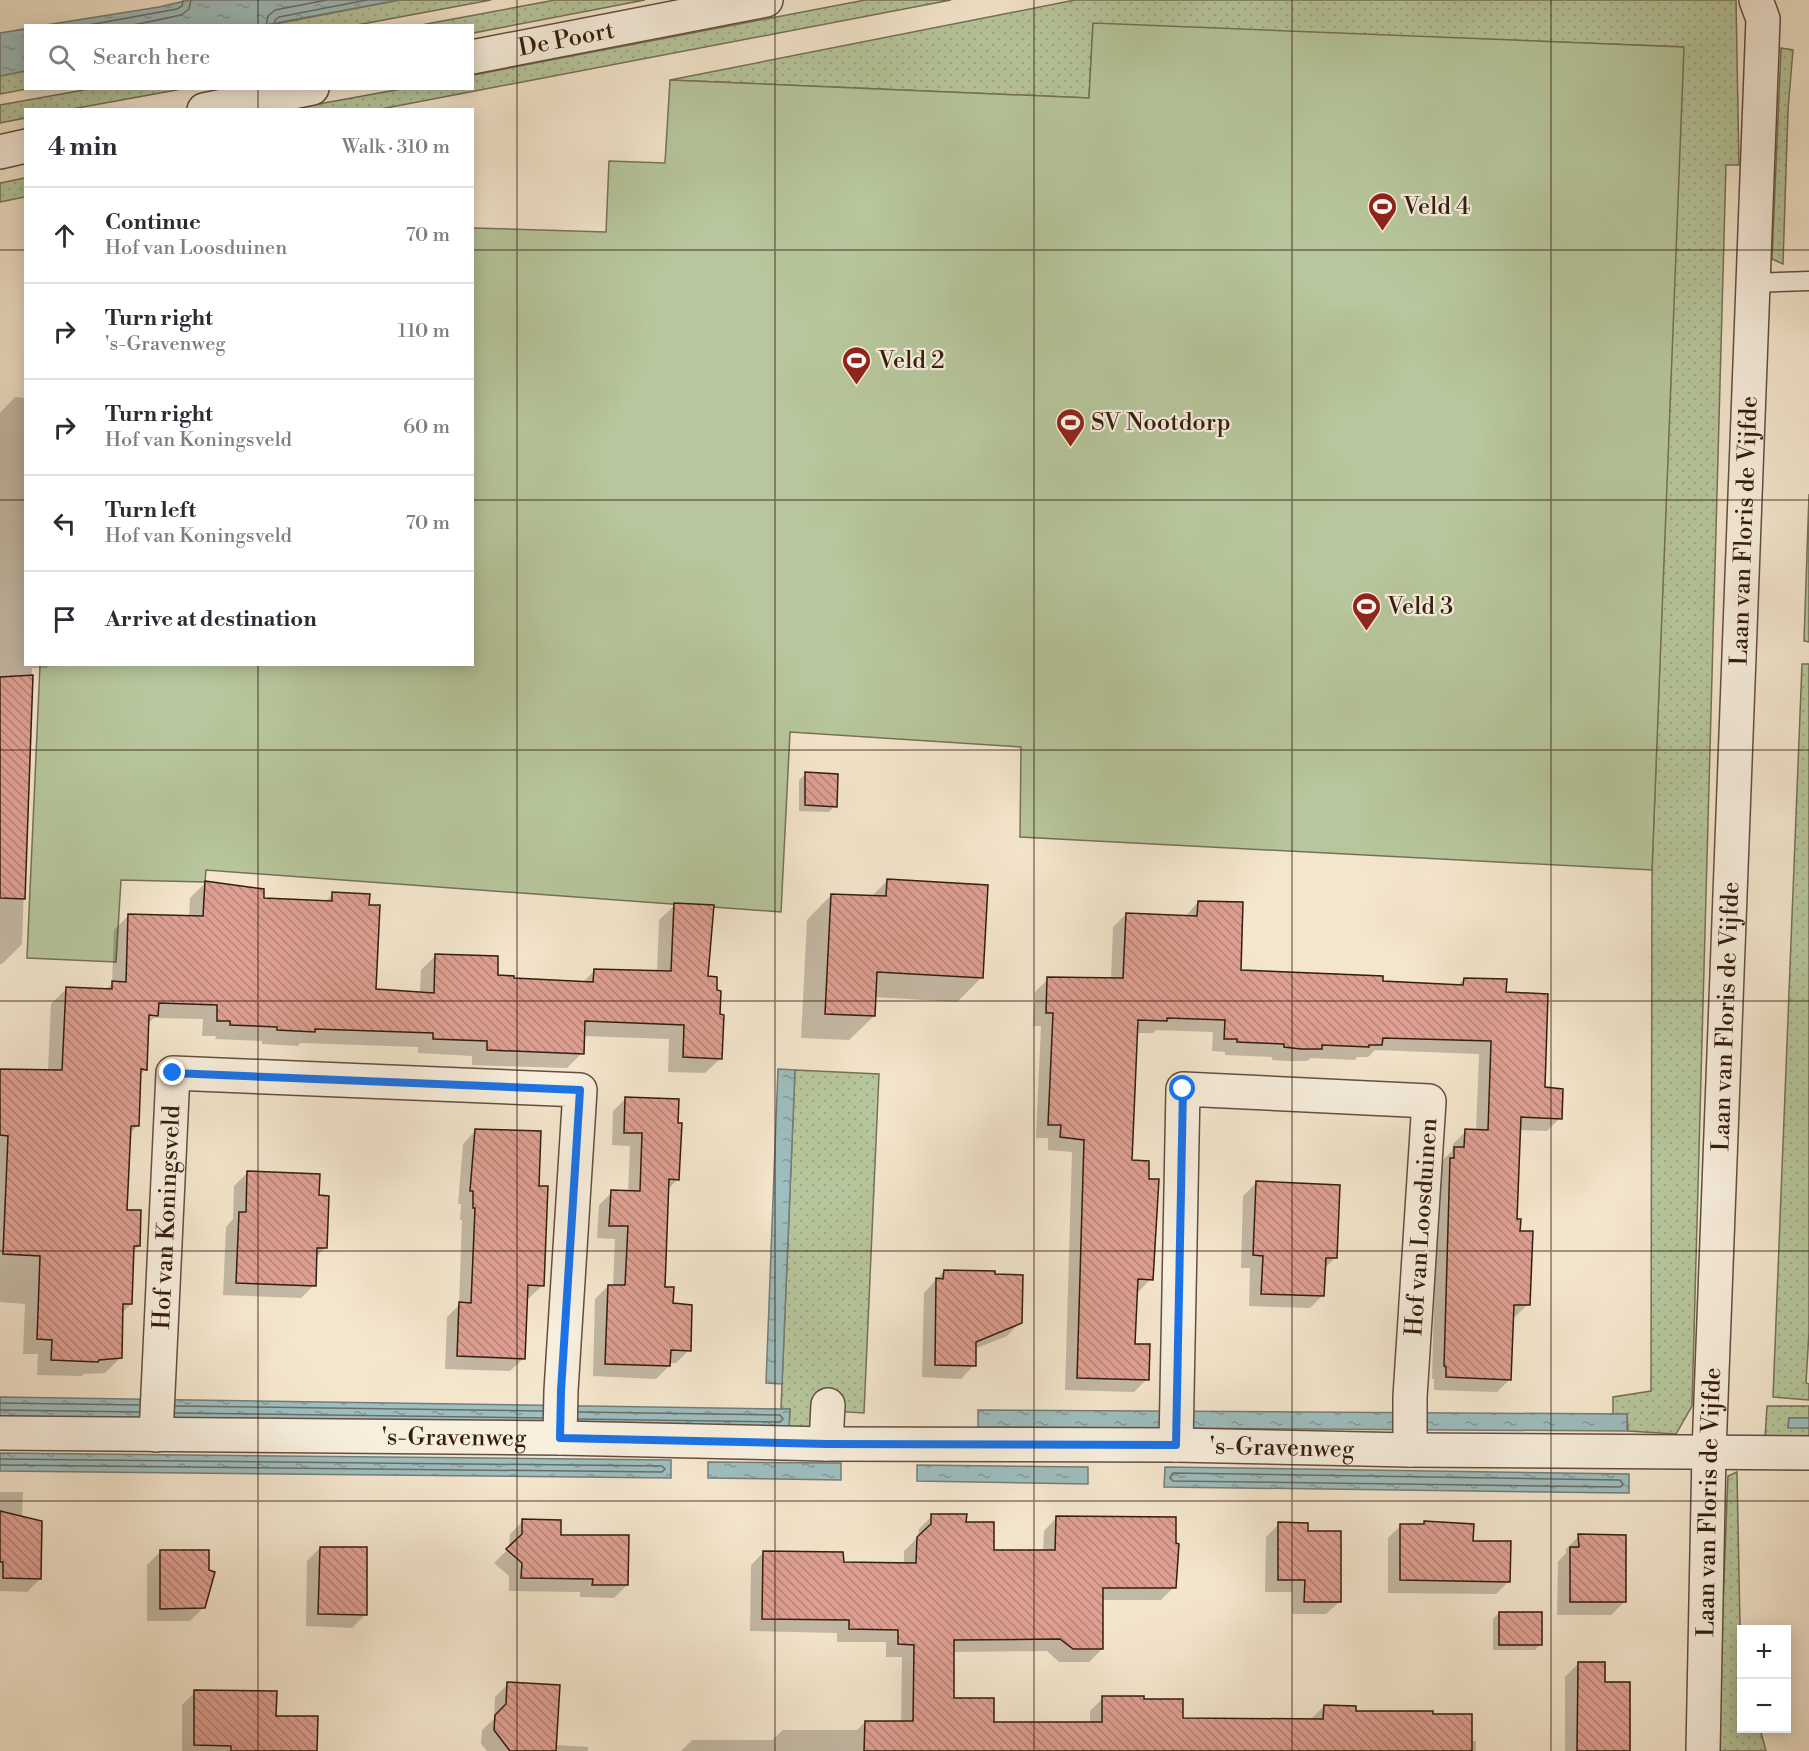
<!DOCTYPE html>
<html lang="en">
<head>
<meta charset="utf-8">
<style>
  :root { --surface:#fff; --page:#f7f7f7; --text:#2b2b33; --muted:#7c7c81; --line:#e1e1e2 }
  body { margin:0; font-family:"Libre Bodoni",serif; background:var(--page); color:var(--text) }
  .controls { position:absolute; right:18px; bottom:18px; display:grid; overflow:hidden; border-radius:0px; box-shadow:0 3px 15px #0003 }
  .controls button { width:54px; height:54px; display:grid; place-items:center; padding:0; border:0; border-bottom:2px solid var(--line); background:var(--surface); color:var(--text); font:30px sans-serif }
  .stop { position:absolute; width:18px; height:18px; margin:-14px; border:4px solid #1a73e8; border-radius:50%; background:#fff }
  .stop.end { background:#1a73e8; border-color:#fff; box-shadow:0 2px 6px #0008 }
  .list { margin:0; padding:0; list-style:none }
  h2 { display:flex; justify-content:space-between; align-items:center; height:78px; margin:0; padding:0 24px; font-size:26px }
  h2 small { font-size:20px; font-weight:400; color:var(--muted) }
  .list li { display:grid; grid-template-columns:39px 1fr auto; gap:18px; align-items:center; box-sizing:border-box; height:96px; padding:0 24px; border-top:2px solid var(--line) }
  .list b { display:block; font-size:22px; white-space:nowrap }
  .list p { margin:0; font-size:20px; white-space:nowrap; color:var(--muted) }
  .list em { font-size:20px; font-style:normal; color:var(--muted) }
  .icon { flex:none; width:33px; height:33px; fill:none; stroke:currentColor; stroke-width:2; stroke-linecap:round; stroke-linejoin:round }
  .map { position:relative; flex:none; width:1809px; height:1751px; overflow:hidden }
  .search { position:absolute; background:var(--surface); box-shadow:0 3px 15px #0003; left:24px; top:24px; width:450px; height:66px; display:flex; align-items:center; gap:15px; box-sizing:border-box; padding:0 21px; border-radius:0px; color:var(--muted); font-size:22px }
  .panel { position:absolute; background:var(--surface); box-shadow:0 3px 15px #0003; left:24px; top:108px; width:450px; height:558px; border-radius:0px }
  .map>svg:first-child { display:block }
  .grass { fill:url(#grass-dots); stroke:#767156; stroke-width:1.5 }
  .pitch { fill:#b7c69c; stroke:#767156; stroke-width:1.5 }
  .water { fill:url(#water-ripples); stroke:#747d79; stroke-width:1.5 }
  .shadow { fill:#0003 }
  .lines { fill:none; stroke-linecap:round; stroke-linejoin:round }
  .shore { stroke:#696d68; stroke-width:1.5 }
  .building { fill:url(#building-back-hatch); stroke:#341c10; stroke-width:1.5 }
  .lane-casing { stroke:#644e3f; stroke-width:21 }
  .street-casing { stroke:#644e3f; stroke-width:36 }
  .lane { stroke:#f8efde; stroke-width:18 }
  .street { stroke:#f8efde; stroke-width:33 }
  .route { stroke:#1a73e8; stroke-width:8 }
  .grid { fill:none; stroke:#341c10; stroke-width:1.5; stroke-opacity:0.55 }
  .labels { text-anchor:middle; stroke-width:4.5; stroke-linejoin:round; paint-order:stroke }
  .street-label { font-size:24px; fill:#341c10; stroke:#f8efde }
  .poi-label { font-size:24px; fill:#341c10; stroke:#f8efde; text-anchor:start }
</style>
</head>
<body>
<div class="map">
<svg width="1809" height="1751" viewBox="0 0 1809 1751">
  <defs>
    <pattern id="grass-dots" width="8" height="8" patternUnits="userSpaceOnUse" patternTransform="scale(1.5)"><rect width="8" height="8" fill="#b7c69c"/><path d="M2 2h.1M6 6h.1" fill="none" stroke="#9eaa85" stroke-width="1.8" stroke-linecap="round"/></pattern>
    <pattern id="water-ripples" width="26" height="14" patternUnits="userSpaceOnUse" patternTransform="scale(1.5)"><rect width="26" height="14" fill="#9ebebf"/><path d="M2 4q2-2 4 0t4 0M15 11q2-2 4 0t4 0" fill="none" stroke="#829a9a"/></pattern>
    <pattern id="building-back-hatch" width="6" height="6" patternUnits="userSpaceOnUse" patternTransform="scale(1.5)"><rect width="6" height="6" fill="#dfa093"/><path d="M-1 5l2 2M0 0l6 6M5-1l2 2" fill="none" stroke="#b68277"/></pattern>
  </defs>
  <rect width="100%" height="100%" fill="#f4e6cd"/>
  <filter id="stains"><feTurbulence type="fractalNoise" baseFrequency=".00333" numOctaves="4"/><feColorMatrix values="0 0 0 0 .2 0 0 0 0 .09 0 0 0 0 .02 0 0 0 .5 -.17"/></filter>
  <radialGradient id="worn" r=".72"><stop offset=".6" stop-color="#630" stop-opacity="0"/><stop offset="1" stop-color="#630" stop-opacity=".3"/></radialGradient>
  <g class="grass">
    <polygon points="399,0 491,0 357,25 265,26"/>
    <polygon points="555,0 645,0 473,33 472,26 421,25"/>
    <polygon points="865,0 951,0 381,109 291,109 401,89 472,88 473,75"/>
    <polygon points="1075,0 1736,0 1739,165 1726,165 1692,1406 1676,1434 1628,1431 1627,1414 1613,1414 1613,1397 1651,1391 1652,870 1683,47 1093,24 1089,98 670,80"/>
    <polygon points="1781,48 1793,50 1788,110 1783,264 1772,259"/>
    <polygon points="25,71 27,89 0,94 0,76"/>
    <polygon points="89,89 182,89 72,109 26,110 25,118 0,123 0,105"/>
    <polygon points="25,178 25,197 0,202 0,183"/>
    <polygon points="1809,494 1809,642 1804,641"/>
    <polygon points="1802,664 1809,664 1809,1332 1806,1383 1809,1384 1809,1400 1773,1397"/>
    <polygon points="795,1070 879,1074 864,1413 832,1411 832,1429 789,1428 790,1409 781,1409"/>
    <polygon points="1767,1406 1809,1406 1809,1418 1789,1418 1788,1427 1809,1428 1809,1439 1765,1438"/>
    <polygon points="1737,1472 1742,1728 1760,1729 1766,1751 1717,1751 1728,1476"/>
  </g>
  <polygon class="pitch" points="1093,23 1684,47 1652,870 1020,837 1021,747 790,732 781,912 206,870 205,882 121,880 116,962 27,958 40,665 472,664 473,228 606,232 609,161 665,163 670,80 1089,98"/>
  <g class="water">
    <polygon points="189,0 399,0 265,25 46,25 159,7"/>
    <polygon points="25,29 25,71 0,76 0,33"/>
    <polygon points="778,1069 795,1070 782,1384 766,1383"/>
    <polygon points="0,1397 781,1409 790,1409 789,1428 0,1416"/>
    <polygon points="978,1410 1627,1414 1627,1431 978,1427"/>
    <polygon points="1789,1418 1809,1418 1809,1428 1788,1428"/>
    <polygon points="0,1453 671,1460 671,1478 0,1471"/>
    <polygon points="708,1462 841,1463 841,1480 708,1478"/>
    <polygon points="917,1465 1088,1467 1088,1484 917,1481"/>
    <polygon points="1165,1467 1629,1474 1629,1493 1164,1487"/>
  </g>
  <g class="shadow">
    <polygon points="15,397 26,398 26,664 50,664 47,668 32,668 22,944 2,964 0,964 0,413"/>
    <polygon points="806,774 835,806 829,812 799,811 799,780"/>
    <polygon points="887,881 982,977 957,1002 874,997 874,1016 849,1040 801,1038 807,920 831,895 871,897"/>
    <polygon points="205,883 262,900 325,902 333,894 375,991 420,994 421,970 436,955 496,977 512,979 582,983 594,971 657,972 659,920 675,905 706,978 721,1058 705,1073 668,1072 669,1039 583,1036 582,1053 567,1068 472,1065 472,1056 418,1053 418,1047 300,1043 298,1046 262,1044 262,1041 215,1039 216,1036 202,1036 203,1019 154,1018 147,1024 146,1069 140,1075 138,1125 129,1134 125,1211 139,1246 132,1252 131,1304 122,1313 120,1358 105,1373 84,1374 82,1376 37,1375 38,1354 23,1354 25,1304 0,1302 0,1083 48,1071 51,1004 66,989 105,990 112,984 114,930 129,915 189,917 190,898"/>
    <polygon points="1198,902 1240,972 1382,983 1457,986 1464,979 1505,994 1543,1089 1560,1118 1547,1131 1519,1130 1515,1221 1528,1304 1515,1317 1512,1317 1510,1379 1497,1392 1434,1390 1434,1379 1432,1379 1438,1172 1442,1168 1442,1161 1452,1151 1453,1144 1466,1131 1476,1131 1479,1054 1375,1050 1368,1057 1357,1057 1355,1060 1311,1058 1307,1061 1287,1061 1272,1060 1272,1057 1225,1055 1225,1052 1212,1051 1213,1032 1156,1030 1153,1033 1136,1033 1131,1162 1151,1279 1138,1292 1136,1292 1134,1345 1147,1379 1134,1392 1065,1390 1072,1152 1048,1150 1048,1138 1036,1138 1041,1026 1033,1026 1035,992 1048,979 1111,979 1113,927 1126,914 1185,917"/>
    <polygon points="626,1098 678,1179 667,1190 663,1288 689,1350 676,1363 669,1363 669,1366 656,1379 593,1376 595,1299 608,1286 613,1286 615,1239 597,1238 599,1205 612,1192 628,1192 630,1146 612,1145 613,1111"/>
    <polygon points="476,1130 543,1285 529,1298 526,1298 524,1358 510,1371 445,1369 447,1317 459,1305 462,1220 460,1220 461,1204 458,1204 463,1144"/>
    <polygon points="247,1173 318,1197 325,1248 315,1258 314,1285 301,1298 223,1295 226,1227 233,1219 234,1186"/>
    <polygon points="1256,1183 1335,1258 1324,1269 1323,1295 1310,1308 1249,1306 1250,1268 1241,1268 1243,1196"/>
    <polygon points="944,1271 1020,1322 1007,1336 974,1349 974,1365 961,1379 922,1377 924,1293"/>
    <polygon points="0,1492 23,1492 22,1518 40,1579 27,1592 0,1591"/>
    <polygon points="932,1516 965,1523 992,1551 1043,1552 1044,1531 1056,1518 1174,1587 1161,1600 1101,1600 1102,1649 1089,1662 1059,1662 1047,1651 953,1652 953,1699 993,1724 1090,1723 1090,1711 1103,1698 1142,1700 1181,1720 1311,1719 1324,1706 1354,1712 1432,1716 1471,1741 1476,1741 1476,1751 681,1751 692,1740 772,1740 783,1730 857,1730 865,1722 901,1723 902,1657 886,1657 886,1642 837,1642 837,1633 750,1631 751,1565 764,1552 842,1563 904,1564 904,1551 918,1537 919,1529"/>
    <polygon points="523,1521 627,1585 614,1598 580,1597 580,1592 509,1591 509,1576 494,1563 509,1548 510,1534"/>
    <polygon points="1425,1523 1472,1542 1509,1581 1496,1594 1388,1593 1388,1538 1401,1525 1422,1525"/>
    <polygon points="1279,1524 1306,1532 1340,1601 1326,1614 1292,1614 1292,1592 1265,1592 1266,1537"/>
    <polygon points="1579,1536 1624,1602 1611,1615 1557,1615 1558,1562 1566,1553 1566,1549"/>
    <polygon points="320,1548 365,1615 352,1628 306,1626 307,1561"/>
    <polygon points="160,1552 203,1608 190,1621 147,1621 147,1565"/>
    <polygon points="1499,1613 1541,1644 1535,1650 1493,1650 1493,1619"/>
    <polygon points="1578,1664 1604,1684 1628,1751 1565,1751 1565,1677"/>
    <polygon points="508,1684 555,1745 588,1747 588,1751 487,1751 481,1744 482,1730 494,1719 495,1697"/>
    <polygon points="195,1692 275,1718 316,1751 182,1751 182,1705"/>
  </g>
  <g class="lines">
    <g class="shore">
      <polyline points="83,26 177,9 182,6 183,0"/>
      <polyline points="129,26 181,15 189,9 191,0"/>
      <polyline points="266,26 268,16 275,10 327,0"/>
      <polyline points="274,26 275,20 279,17 367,0"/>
      <polyline points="0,1403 139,1405"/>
      <polyline points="175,1406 543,1411"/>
      <polyline points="0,1410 139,1412"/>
      <polyline points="175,1413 542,1418"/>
      <polyline points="578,1419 780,1422 783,1419 780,1415 579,1412"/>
      <polyline points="0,1459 662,1466 665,1469 662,1472 0,1465"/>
      <polygon points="1173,1473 1620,1480 1623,1484 1620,1487 1173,1481 1170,1478"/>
    </g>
  </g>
  <g class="building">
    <polygon points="33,675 25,899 0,898 0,677"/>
    <polygon points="805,772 838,774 837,807 805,805"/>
    <polygon points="887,879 988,885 983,978 877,972 875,1016 825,1014 831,894 886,896"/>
    <polygon points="205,881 264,889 264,898 332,901 332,892 370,894 369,905 380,905 376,989 434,993 435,954 498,956 498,975 514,976 514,978 593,982 594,969 671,971 674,903 714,905 708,976 717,977 717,990 721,991 720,1014 724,1015 722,1059 683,1057 684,1025 585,1021 584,1054 487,1050 487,1041 433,1039 433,1033 315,1029 315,1032 277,1030 277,1027 230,1025 230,1021 217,1021 217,1005 159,1003 158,1016 149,1015 147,1070 141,1069 139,1126 131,1126 127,1210 141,1210 140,1246 134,1246 132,1304 123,1304 122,1358 99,1360 98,1362 51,1360 52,1340 37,1339 40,1256 3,1254 8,1136 0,1135 0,1069 62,1070 66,987 112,989 112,981 126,982 128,914 203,916"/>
    <polygon points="1198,901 1243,902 1241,970 1383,976 1383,981 1463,985 1464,978 1507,979 1506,992 1548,994 1545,1087 1563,1089 1562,1119 1521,1117 1517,1219 1521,1219 1520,1231 1533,1231 1530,1305 1514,1305 1511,1380 1446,1377 1446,1367 1444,1366 1450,1158 1454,1158 1454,1147 1464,1147 1465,1129 1488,1130 1491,1041 1383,1038 1382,1045 1369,1045 1369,1047 1322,1045 1322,1049 1301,1049 1284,1047 1284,1044 1237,1042 1237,1039 1224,1039 1225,1020 1167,1018 1167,1021 1138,1020 1132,1160 1149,1161 1149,1179 1159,1179 1153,1280 1138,1279 1135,1344 1150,1344 1149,1380 1077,1378 1084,1140 1060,1137 1061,1125 1048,1125 1053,1013 1046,1013 1047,977 1123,978 1126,913 1197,916"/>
    <polygon points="625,1097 679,1099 678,1123 682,1123 679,1180 669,1179 665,1287 674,1287 673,1303 692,1305 691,1351 671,1350 670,1366 605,1364 608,1285 625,1285 628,1226 609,1226 611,1190 640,1191 642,1133 624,1133"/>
    <polygon points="475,1129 541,1131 539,1186 548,1186 544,1286 528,1285 525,1359 457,1356 459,1302 471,1303 475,1208 473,1208 473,1191 470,1191"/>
    <polygon points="247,1171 320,1174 319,1195 329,1196 327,1248 317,1248 316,1286 236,1283 239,1212 246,1212"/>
    <polygon points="1256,1181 1340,1185 1337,1258 1326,1258 1324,1296 1261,1294 1263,1256 1253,1255"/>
    <polygon points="944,1270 995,1271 995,1274 1023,1275 1022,1323 976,1342 976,1366 935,1365 936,1278 943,1279"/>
    <polygon points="0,1511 42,1521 41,1579 3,1578 3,1562 0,1562"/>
    <polygon points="931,1514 967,1514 966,1522 994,1522 994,1550 1055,1550 1056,1516 1176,1517 1176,1543 1179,1544 1176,1588 1103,1588 1103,1649 1073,1649 1060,1639 954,1640 954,1698 994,1698 994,1722 1102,1722 1102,1696 1144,1696 1144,1699 1183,1699 1183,1718 1323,1719 1324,1705 1356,1706 1356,1711 1433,1711 1433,1714 1472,1714 1472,1751 864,1751 865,1721 913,1721 914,1645 898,1644 898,1630 849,1629 849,1620 762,1619 763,1551 843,1552 844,1562 916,1563 917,1537 931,1524"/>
    <polygon points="522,1519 561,1520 561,1535 629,1535 628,1585 592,1585 593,1579 521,1578 522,1563 506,1549 522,1534"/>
    <polygon points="1424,1521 1474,1524 1473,1541 1511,1541 1510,1582 1400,1580 1400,1524 1424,1524"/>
    <polygon points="1278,1522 1308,1523 1308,1531 1341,1531 1341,1602 1304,1602 1305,1580 1278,1580"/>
    <polygon points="1578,1534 1626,1535 1626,1602 1570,1602 1570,1547 1579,1547"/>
    <polygon points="320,1547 367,1547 367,1615 318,1614"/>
    <polygon points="160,1550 209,1550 209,1570 215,1572 205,1608 160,1609"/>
    <rect x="1499" y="1612" width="43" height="33"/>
    <polygon points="1578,1662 1605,1662 1605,1682 1630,1682 1630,1751 1577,1751"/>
    <polygon points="507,1682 560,1685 556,1751 510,1751 494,1730 495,1715 506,1704"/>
    <polygon points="194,1690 277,1691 276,1716 318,1716 317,1751 231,1751 231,1746 194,1745"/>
  </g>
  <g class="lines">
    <defs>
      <polyline id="lane" points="1753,283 1809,281"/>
      <g id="street">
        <path id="s1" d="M472 57 766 0"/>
        <polyline points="204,110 312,88"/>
        <polyline points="0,152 26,146"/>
        <path id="s2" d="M0 1433 560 1438 826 1444 1176 1445 1410 1450 1809 1453"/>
        <path id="s3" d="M156 1435 173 1073 580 1090 561 1391 560 1438"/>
        <polyline points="826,1444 828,1405"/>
        <polyline points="1176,1445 1183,1089 1429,1101 1410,1397 1410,1450"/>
        <path id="s4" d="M1703 1751 1709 1452 1763 19 1756 0"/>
      </g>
    </defs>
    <use href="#lane" class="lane-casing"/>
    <use href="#street" class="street-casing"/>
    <use href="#lane" class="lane"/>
    <use href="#street" class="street"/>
  </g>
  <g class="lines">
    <polyline class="route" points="173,1073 580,1090 561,1391 560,1438 826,1444 1176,1445 1183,1089"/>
  </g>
  <path class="grid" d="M258 0V26M517 0V1751M775 0V1751M1034 0V1751M1292 0V1751M1551 0V1751M258 88V110M0 250H26M472 250H1809M0 500H26M472 500H1809M258 664V1751M0 750H1809M0 1001H1809M0 1251H1809M0 1501H1809"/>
  <defs>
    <symbol id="stadium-pin" viewBox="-11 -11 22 30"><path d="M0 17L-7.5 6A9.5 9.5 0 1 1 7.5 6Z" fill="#8f2418" stroke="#f8efde"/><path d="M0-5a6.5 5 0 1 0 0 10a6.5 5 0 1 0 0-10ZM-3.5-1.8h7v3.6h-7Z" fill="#fff"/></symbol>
  </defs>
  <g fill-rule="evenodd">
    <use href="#stadium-pin" x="1366" y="190" width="33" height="45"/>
    <use href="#stadium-pin" x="840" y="344" width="33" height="45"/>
    <use href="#stadium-pin" x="1054" y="406" width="33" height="45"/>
    <use href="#stadium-pin" x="1350" y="590" width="33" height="45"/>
  </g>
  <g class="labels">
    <g class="street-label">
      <text dy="8" stroke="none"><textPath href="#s1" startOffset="96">De Poort</textPath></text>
      <text dy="8" stroke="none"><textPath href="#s4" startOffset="1221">Laan van Floris de Vijfde</textPath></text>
      <text dy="8" stroke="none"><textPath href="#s4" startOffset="735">Laan van Floris de Vijfde</textPath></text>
      <text dy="8" stroke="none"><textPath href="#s3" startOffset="218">Hof van Koningsveld</textPath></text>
      <text transform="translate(1421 1227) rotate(-86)" y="8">Hof van Loosduinen</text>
      <text dy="8" stroke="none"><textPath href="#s2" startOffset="454">'s-Gravenweg</textPath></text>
      <text dy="8" stroke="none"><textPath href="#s2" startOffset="1282">'s-Gravenweg</textPath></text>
      <text dy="8" stroke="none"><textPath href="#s4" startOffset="249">Laan van Floris de Vijfde</textPath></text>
    </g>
    <g class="poi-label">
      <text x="1403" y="214">Veld 4</text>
      <text x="878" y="368">Veld 2</text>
      <text x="1091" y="430">SV Nootdorp</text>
      <text x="1387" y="614">Veld 3</text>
    </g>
  </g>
  <rect width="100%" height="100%" filter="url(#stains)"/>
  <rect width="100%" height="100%" fill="url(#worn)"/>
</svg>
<div class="controls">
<button>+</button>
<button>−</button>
</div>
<div class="stop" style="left:1183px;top:1089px"></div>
<div class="stop end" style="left:173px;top:1073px"></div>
<div class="search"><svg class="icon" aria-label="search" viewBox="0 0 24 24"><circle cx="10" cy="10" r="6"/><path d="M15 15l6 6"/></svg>Search here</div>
<section class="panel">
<h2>4 min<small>Walk · 310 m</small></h2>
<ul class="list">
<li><svg class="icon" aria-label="ahead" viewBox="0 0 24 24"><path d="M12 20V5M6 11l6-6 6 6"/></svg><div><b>Continue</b><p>Hof van Loosduinen</p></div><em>70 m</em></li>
<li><svg class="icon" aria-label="right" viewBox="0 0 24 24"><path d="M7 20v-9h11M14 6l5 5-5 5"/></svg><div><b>Turn right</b><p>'s-Gravenweg</p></div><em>110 m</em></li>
<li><svg class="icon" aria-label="right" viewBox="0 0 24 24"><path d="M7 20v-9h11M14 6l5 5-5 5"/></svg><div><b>Turn right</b><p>Hof van Koningsveld</p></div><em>60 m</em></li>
<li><svg class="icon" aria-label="left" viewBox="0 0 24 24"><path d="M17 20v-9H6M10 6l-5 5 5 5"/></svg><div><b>Turn left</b><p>Hof van Koningsveld</p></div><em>70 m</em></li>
<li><svg class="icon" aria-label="arrive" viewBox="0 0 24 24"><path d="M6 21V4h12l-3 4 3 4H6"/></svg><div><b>Arrive at destination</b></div></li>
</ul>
</section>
</div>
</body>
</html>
